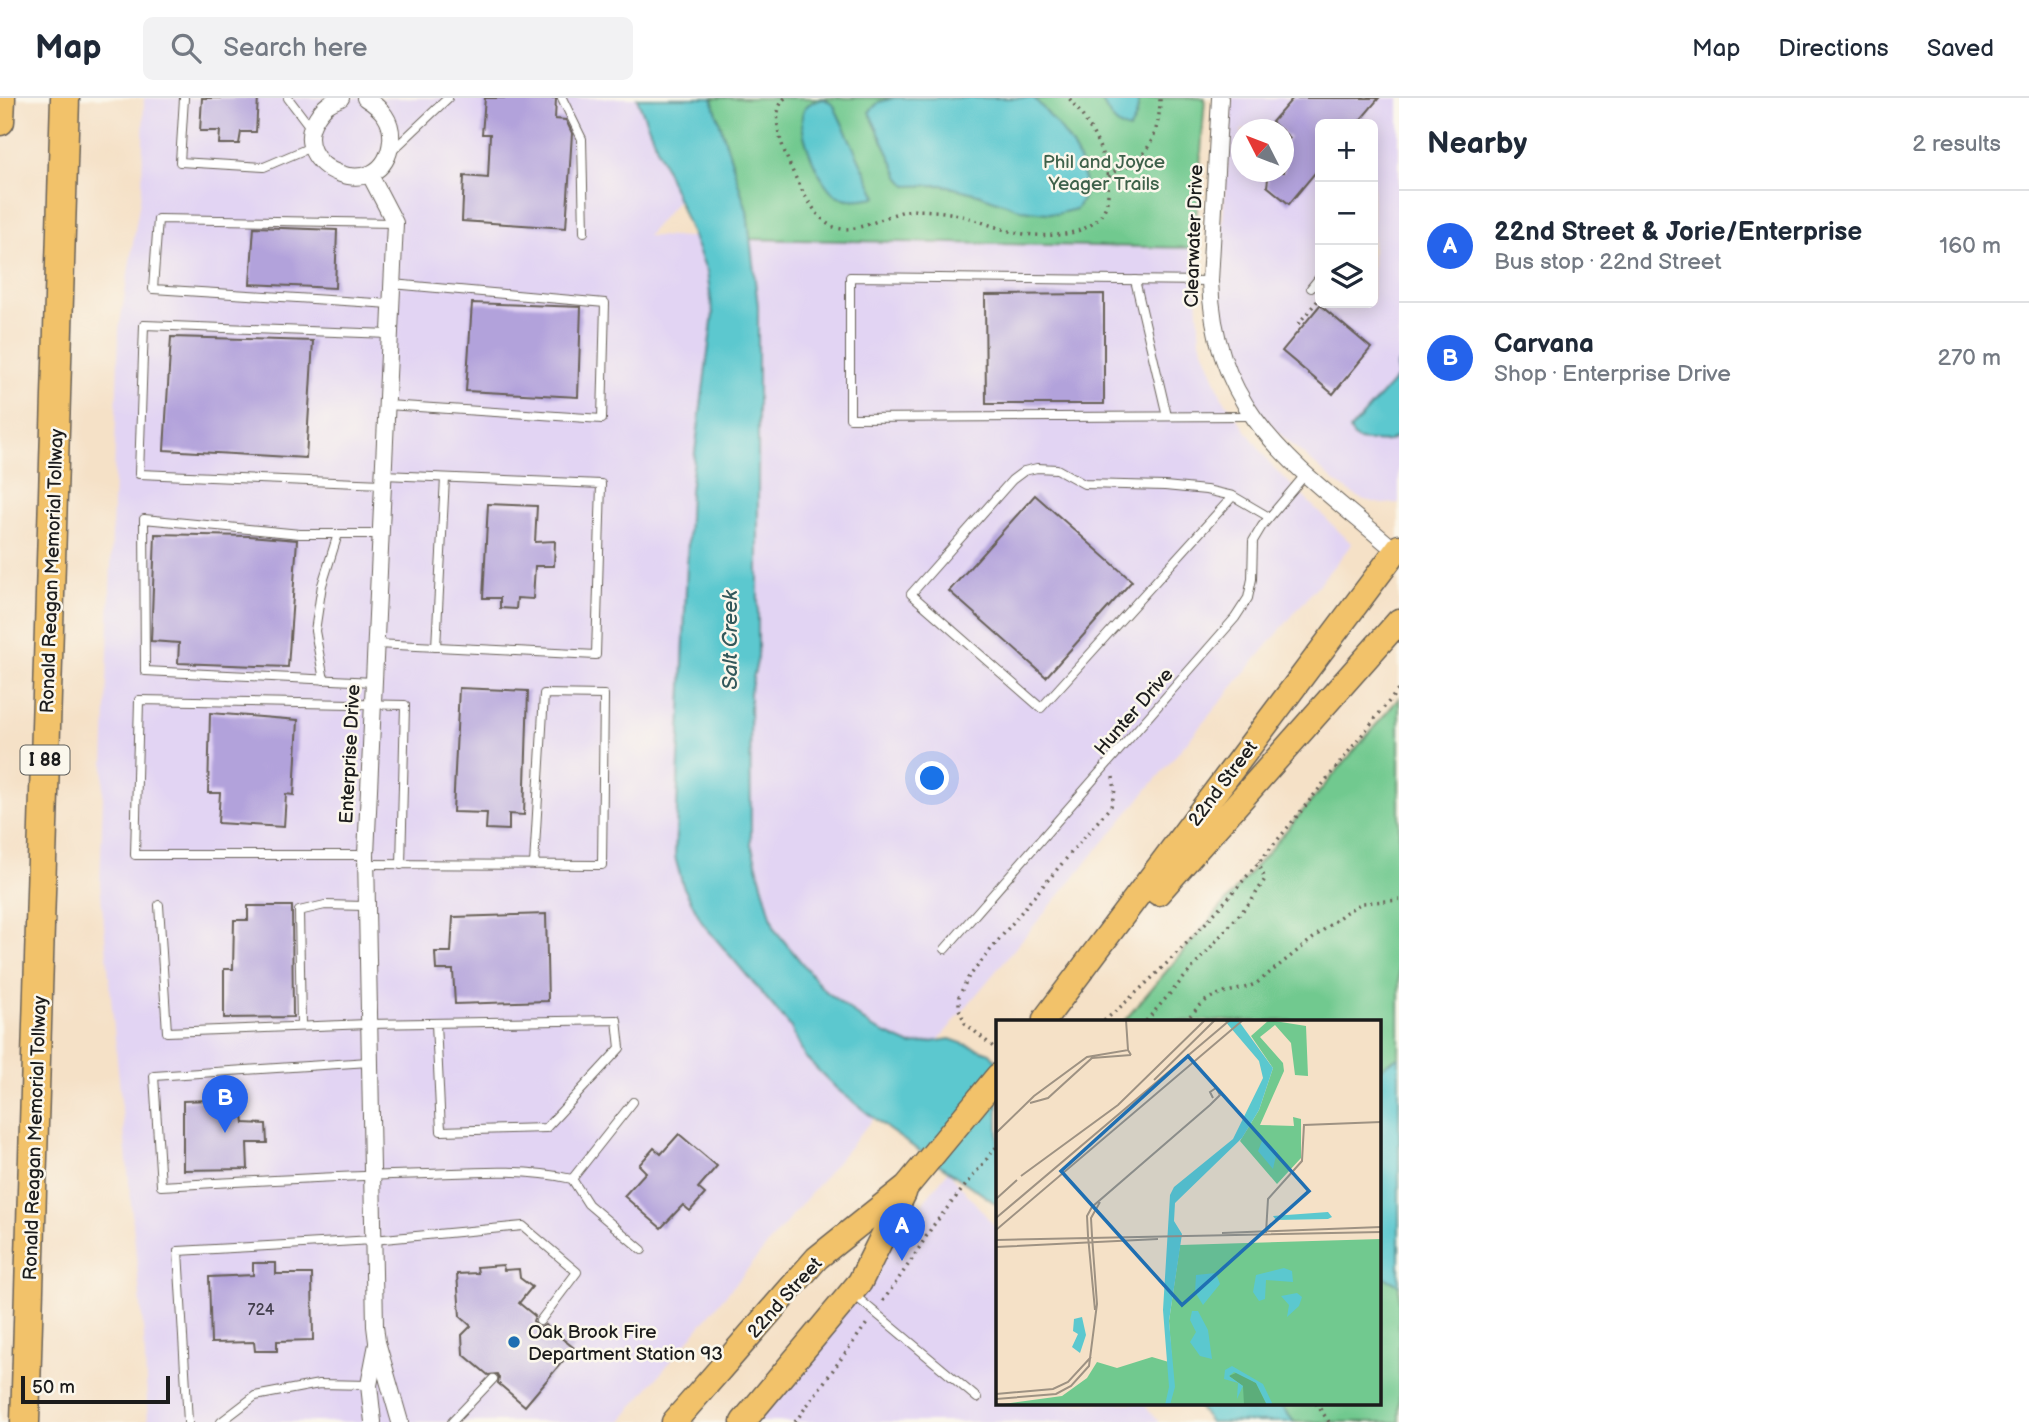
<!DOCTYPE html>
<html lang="en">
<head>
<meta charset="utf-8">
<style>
  :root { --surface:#fff; --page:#f2f2f3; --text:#1f2937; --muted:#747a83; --line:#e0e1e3; --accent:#2563eb }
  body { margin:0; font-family:"Balsamiq Sans",sans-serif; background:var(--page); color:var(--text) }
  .controls { position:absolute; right:21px; top:21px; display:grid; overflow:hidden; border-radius:10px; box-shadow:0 4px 18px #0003 }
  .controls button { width:63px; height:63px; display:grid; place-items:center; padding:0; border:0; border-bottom:2px solid var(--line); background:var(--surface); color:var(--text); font:35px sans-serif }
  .compass { position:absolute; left:1231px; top:21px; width:63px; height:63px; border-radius:50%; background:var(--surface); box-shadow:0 4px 18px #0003; rotate:312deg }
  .scale { position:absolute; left:21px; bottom:18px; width:149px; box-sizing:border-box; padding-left:7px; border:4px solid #1c1c1c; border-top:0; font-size:19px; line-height:24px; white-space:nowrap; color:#1c1c1c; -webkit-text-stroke:5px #fbf7ec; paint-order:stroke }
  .you { position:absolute; left:933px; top:681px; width:24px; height:24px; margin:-18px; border:5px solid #fff; border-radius:50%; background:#1a73e8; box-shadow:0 0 0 10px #1a73e833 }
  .badge { display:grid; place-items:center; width:46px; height:46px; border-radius:50%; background:var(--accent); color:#fff; font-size:23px; font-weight:700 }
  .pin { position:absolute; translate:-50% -58px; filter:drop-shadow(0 2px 4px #0008) }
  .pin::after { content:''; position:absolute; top:37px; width:24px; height:21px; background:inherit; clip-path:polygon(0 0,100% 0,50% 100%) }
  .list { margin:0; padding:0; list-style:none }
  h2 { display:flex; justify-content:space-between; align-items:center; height:91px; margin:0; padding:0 28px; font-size:30px }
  h2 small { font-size:23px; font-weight:400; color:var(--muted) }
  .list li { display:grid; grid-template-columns:46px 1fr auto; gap:21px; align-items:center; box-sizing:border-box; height:112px; padding:0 28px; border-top:2px solid var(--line) }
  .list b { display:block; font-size:26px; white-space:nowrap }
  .list p { margin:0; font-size:23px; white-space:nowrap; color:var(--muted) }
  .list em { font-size:23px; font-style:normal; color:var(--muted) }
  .icon { flex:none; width:38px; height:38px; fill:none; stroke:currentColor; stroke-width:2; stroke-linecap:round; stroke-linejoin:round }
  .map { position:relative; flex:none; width:1399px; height:1324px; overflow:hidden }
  header { display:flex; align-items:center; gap:42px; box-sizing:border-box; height:98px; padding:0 35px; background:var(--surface); border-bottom:2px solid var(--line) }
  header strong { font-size:33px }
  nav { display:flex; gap:38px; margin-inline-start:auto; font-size:24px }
  .search { width:490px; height:63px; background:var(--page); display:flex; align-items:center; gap:18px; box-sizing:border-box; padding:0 24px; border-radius:10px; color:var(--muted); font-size:26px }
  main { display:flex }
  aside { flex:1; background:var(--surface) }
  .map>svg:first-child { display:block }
  .built { fill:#e2d4f3; fill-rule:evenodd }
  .green { fill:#71c98f; stroke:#467256; stroke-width:2 }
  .water { fill:#5bc8cf; stroke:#3c7276; stroke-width:2 }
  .building { fill:#b2a2db }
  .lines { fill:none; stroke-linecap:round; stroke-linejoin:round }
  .service-casing { stroke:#686158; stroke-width:10 }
  .minor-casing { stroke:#686158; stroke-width:18 }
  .primary-casing { stroke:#686158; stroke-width:27 }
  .motorway-casing { stroke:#686158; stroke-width:31 }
  .path { stroke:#686158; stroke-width:3.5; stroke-dasharray:2 5; stroke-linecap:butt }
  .service { stroke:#fff; stroke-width:8 }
  .minor { stroke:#fff; stroke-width:16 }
  .primary { stroke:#f2c26a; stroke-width:24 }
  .motorway { stroke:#f2c26a; stroke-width:28 }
  .poi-dot { fill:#1f6fb2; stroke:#fbf7ec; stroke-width:2.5 }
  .labels { text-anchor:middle; stroke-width:5; stroke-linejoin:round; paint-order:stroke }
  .number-label { font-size:16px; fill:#423e4c }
  .shield { fill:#fbf7ec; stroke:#5f5e5a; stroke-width:2 }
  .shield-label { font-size:18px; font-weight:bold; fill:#1c1c1c }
  .park-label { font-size:19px; fill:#3e614a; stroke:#fbf7ec }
  .street-label { font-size:19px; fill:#1c1c1c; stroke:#fbf7ec }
  .poi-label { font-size:19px; fill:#1c1c1c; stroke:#fbf7ec; text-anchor:start }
  .water-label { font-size:21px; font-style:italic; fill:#32585b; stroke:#fbf7ec }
  .inset-road { fill:none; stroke:#9e9283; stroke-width:2 }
  .view { fill:#1f6fb2; fill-opacity:0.15; stroke:#1f6fb2; stroke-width:3.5 }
  .inset-edge { fill:none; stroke:#1c1c1c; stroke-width:3.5 }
</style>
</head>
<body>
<header>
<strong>Map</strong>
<div class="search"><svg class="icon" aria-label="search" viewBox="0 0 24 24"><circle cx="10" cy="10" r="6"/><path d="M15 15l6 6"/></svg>Search here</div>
<nav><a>Map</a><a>Directions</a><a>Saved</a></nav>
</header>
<main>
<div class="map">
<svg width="1399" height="1324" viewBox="0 0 1399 1324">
  <rect width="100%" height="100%" fill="#fbf7ec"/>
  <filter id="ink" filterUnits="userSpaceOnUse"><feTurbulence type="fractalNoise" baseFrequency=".0143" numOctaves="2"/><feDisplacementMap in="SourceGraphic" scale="14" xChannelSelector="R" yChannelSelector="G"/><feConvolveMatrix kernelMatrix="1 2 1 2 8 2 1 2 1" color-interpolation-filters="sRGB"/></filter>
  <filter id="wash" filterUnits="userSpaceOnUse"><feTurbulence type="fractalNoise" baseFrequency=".00686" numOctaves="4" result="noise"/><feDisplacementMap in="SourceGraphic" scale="28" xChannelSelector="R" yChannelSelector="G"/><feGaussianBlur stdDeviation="1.57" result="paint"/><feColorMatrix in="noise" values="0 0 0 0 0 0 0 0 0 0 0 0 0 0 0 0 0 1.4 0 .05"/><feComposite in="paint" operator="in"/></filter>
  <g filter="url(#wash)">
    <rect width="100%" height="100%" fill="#f5e1c7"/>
    <g class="built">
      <polygon points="144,0 765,0 647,138 1194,150 1200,243 1222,299 1272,368 1352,446 620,1324 148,1324 144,1239 100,786 119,232 142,89"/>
      <path d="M1232 0H1399V405L1382 406 1361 401 1337 385 1283 339 1263 317 1248 291 1231 253 1220 211V158ZM1320 26H1373V205H1320ZM1241 32H1283V74H1241Z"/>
      <polygon points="948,1073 998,1132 998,1305 1143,1305 1159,1324 748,1324"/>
    </g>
    <g class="green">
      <polygon points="712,0 1205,0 1194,150 750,141 747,113"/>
      <polygon points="1399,600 1399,1324 1294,1324 1279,1305 1380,1305 1380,923 1124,923"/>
    </g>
    <g class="water">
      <polygon points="637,0 712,0 747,113 758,208 758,559 750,594 751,746 775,832 823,891 873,930 911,947 950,941 990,955 998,965 998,1107 889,1032 837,991 805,959 790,928 703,826 683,788 675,759 690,393 713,216 707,174"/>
      <path d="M894 0H1034C1056 25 1090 60 1084 96 1083 101 1079 107 1076 111L1056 116 1022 112 978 96 942 87 907 88 900 80 869 14 879 4Z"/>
      <path d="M1100 0H1138C1139 12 1136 23 1129 32 1112 28 1108 13 1100 0Z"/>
      <path d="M825 1 834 8 877 99C864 101 850 104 838 98 821 91 796 31 803 14 806 5 816 2 825 1Z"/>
      <path d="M1399 264V336C1390 345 1385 344 1373 343 1360 342 1355 345 1350 332L1398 278 1396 269Z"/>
      <polygon points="1399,959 1399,1187 1380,1177 1380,972 1388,964"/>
      <polygon points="1195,1305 1279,1305 1294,1324 1210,1324"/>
    </g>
    <g id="blocks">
      <g class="building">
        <polygon points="202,0 258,0 256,34 241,34 239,46 219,46 220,33 200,33"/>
        <polygon points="485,0 556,0 555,21 566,22 572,35 566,130 462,123 464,78 488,80 490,36 482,36"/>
        <polygon points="1293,0 1379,0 1357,26 1320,26 1320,69 1289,106 1267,88 1269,74 1284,74 1284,48 1290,40 1272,24"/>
        <polygon points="254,129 337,132 335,190 250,186"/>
        <polygon points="1104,196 1104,306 986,306 985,197"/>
        <polygon points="472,205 581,209 578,299 466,293"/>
        <polygon points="1320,207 1371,250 1333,296 1282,253"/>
        <polygon points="171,239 313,243 306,360 164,352"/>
        <polygon points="1035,397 1132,483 1046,579 949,493"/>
        <polygon points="488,406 537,408 535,444 555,443 554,468 535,468 533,501 517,500 516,511 500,510 500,500 483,500"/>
        <polygon points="155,436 249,438 297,442 288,569 178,565 179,545 151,543"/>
        <polygon points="459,590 528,593 524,717 509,716 509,732 486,731 487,715 453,714"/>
        <polygon points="210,615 298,622 294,697 286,696 284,729 218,725 220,695 208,695"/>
        <polygon points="248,808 292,808 293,919 224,920 224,871 233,871 234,822 248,822"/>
        <polygon points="546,816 548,903 455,906 453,872 436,872 435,854 451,854 453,819"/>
        <polygon points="241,1001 244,1025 266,1026 267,1045 247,1045 248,1071 183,1072 183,1003"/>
        <polygon points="679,1036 717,1068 698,1090 705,1096 690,1113 683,1107 661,1130 624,1098 646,1074 639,1067 654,1050 661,1056"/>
        <polygon points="253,1165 276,1165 276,1176 312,1176 313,1242 277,1243 277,1253 255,1253 254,1244 211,1245 209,1179 253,1177"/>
        <polygon points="503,1167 504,1172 519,1171 520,1180 532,1189 519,1205 535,1218 533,1223 536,1228 540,1230 545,1227 574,1250 525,1308 498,1285 499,1280 497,1276 488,1277 463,1256 462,1237 471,1228 460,1218 457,1176 478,1175 477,1169"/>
      </g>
    </g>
  </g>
  <g filter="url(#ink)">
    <use href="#blocks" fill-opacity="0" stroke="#686158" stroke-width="2"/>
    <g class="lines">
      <defs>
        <g id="service">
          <polyline points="184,0 180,64 264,69 311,49"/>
          <polyline points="288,0 310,29"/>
          <polyline points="562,0 582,41 584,134"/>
          <polyline points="392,53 448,0"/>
          <polyline points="1135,182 1167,318"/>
          <polyline points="1210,183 850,179 850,320 1250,318"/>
          <polyline points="1311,190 1320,179"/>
          <polyline points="391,206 153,191 158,121 395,125"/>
          <polyline points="387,307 602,321 605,205 392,186"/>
          <polyline points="383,386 139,376 144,227 390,236"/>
          <polyline points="1233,398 1041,610 911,496 1012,382 1024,373 1037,370 1057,371 1084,386 1165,388 1206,392 1233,398 1269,419"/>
          <polyline points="376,546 596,557 601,386 383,377"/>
          <polyline points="436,549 445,380"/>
          <polyline points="324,582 315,533 322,487 338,436"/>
          <polyline points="374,584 145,573 144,421 300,436 381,436"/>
          <polyline points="366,757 135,757 139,602 405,607 401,767"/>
          <path d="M365 766C444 767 523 767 602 767L604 597 544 596 534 767"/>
          <polyline points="159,807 167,934 368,926 617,922 620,950 546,1030 441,1033 436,925"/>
          <polyline points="945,851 1235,520 1248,500 1252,481 1253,443 1262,428 1305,377"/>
          <polyline points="301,928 299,813 325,807 365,808"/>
          <path d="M369 964 154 978 161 1088C250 1083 339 1078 428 1076 476 1074 525 1070 572 1081L633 1004"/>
          <polyline points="572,1081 588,1106 642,1152"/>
          <polyline points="853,1196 977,1300"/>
          <polyline points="188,1324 178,1153 373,1142 523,1128 577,1174 540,1223"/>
          <polyline points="221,1324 255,1298 319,1286 369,1287"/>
          <polyline points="452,1324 493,1281"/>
        </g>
        <g id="minor">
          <path d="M341 0C329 5 324 8 317 19 283 69 384 111 391 43 393 22 381 10 365 0"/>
          <path d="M1220 0 1210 183C1214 323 1305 373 1399 456"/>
          <polyline points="370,77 395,125 366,757 375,1228 377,1244 400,1324"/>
          <polyline points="373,1324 369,1287 377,1246"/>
        </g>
        <g id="primary">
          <polyline points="1158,795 1399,523"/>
          <polyline points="1045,921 1399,449"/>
          <polyline points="674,1324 817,1160 907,1088 998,978"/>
          <polyline points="743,1324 860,1184 904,1095"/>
        </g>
        <g id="motorway">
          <polyline points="0,23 1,0"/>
          <polyline points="25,1324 65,0"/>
        </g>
      </defs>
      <use href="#service" class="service-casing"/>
      <use href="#minor" class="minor-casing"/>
      <use href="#primary" class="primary-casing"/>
      <use href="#motorway" class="motorway-casing"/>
      <g class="path">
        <path d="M785 0C777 8 777 19 778 30 781 53 811 122 834 129 856 137 883 118 905 113 913 112 923 112 932 113 961 114 985 127 1013 134 1046 141 1106 141 1108 96 1111 61 1090 26 1069 0"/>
        <path d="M1109 79C1115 70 1125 71 1133 65 1154 50 1160 24 1160 0"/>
        <polyline points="1298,226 1319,201"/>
        <path d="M1104 923C1217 828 1306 705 1399 591"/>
        <polyline points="1146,923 1252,802 1265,781 1258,764"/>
        <path d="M1185 923C1193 915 1200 906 1210 900 1225 892 1242 893 1257 885L1346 814 1362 805 1399 802"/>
        <polyline points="998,953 965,925 959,911 959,898 968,880 1031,802 1111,708 1115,692 1113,679"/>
        <polyline points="883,1203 913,1160 932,1129 998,1047"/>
        <polyline points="1316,1305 1329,1324"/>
        <polyline points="795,1324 868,1224"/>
      </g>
      <use href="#service" class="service"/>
      <use href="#minor" class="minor"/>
      <use href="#primary" class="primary"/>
      <use href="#motorway" class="motorway"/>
    </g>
  </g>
  <circle class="poi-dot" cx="514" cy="1244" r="7"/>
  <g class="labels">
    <g class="number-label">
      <text x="261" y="1217">724</text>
    </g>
    <rect class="shield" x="20.5" y="647.5" width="49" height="29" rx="5"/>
    <g class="shield-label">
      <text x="45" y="668">I 88</text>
    </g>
    <g class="park-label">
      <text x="1104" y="70">Phil and Joyce<tspan x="1104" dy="22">Yeager Trails</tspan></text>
    </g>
    <g class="street-label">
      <text transform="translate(1193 138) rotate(-88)" y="7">Clearwater Drive</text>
      <text transform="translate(51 473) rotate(-88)" y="7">Ronald Reagan Memorial Tollway</text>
      <text transform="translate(1133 613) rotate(-49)" y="7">Hunter Drive</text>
      <text transform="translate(349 656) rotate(-87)" y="7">Enterprise Drive</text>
      <text transform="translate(1222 685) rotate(-53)" y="7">22nd Street</text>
      <text transform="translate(34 1040) rotate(-88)" y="7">Ronald Reagan Memorial Tollway</text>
      <text transform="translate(784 1199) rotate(-48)" y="7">22nd Street</text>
    </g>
    <g class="poi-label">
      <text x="528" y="1240">Oak Brook Fire<tspan x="528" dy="22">Department Station 93</tspan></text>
    </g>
    <g class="water-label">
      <text transform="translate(730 542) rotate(-90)" y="7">Salt Creek</text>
    </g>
  </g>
  <g transform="translate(996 922)">
    <rect width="385" height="385" fill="#f5e1c7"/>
    <path d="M273 0 310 6 312 56 299 55 295 23 279 5 264 17 287 43 288 51 264 105 298 106 297 97 305 99V138L281 164 244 121 263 90 277 48 255 16ZM385 219V385H0L66 376 91 358 101 342 121 348 156 337 176 343 173 301 184 225Z" fill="#71c98f"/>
    <path d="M242 352 260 363 271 385H248L247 366 233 356Z" fill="#5cad7a"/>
    <path d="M228 0H242L277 48 263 90 246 118 179 183 178 201 186 214 173 301 179 367 174 385H169L173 367 167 290 174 175 178 167 237 119 267 58 263 41ZM266 121 281 131 277 149 262 131ZM332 192 336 197 332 199 280 200 277 196ZM288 248 296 251 297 262 270 260 269 279 263 281 257 272 260 255ZM220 253 224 264 207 285 199 272 200 255ZM301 273 306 277 303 286 291 297 293 285 285 276ZM196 291H202L212 310 216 339 204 336 194 322 200 312 194 300ZM86 297 90 315 84 333 76 327 82 314 77 311 78 299ZM236 346 267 364 277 385H271L260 363 238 352 233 356 247 366 241 379 242 363 228 359 229 350Z" fill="#5bc8cf"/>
    <path class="inset-road" d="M130 0 132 30M158 60 219 0M34 83 52 78 96 38 135 35M0 113 38 76 91 37 132 30 135 35M25 156 122 85 209 0M0 179 21 160M0 198 234 0M0 210 247 0M226 213 385 207M270 213 272 179 306 141 308 105 385 102M92 216 91 196 96 187 214 85 224 75 220 68 214 72 217 78M92 216 99 290M96 216 95 198 104 182M0 220 385 212M0 227 162 219M0 374 57 369 72 362 95 337M0 379 60 374 75 366 93 346 101 284 96 216"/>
    <path class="view" d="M192 36 313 171 186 285 65 151Z"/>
    <rect width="385" height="385" class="inset-edge"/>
  </g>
</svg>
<div class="controls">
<button>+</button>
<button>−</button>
<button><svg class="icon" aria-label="layers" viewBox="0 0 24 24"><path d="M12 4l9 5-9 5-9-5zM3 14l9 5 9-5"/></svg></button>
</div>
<svg class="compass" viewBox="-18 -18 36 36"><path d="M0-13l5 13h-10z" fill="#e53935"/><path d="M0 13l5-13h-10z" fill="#747a83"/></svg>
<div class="scale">50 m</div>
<div class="you"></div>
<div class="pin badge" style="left:902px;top:1163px">A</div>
<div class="pin badge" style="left:225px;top:1035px">B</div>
</div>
<aside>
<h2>Nearby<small>2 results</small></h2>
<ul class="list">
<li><span class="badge">A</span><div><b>22nd Street &amp; Jorie/Enterprise</b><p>Bus stop · 22nd Street</p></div><em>160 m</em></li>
<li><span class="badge">B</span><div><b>Carvana</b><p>Shop · Enterprise Drive</p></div><em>270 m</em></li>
</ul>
</aside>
</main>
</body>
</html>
